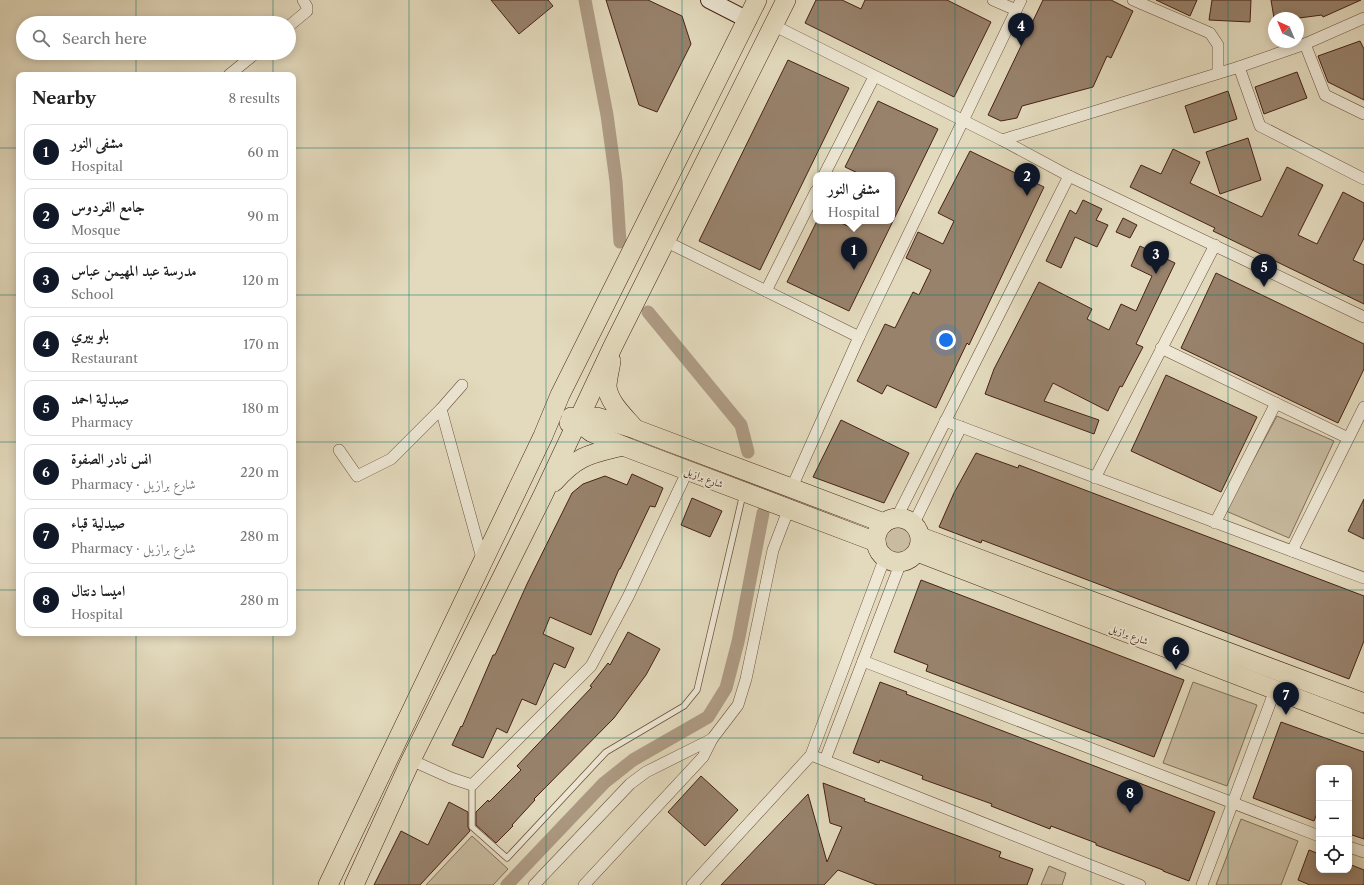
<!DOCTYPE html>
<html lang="en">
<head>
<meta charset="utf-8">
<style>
  :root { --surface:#fff; --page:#f2f2f2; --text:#222; --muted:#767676; --line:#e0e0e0; --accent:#111827 }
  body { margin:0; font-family:"Libre Caslon Text",Amiri,serif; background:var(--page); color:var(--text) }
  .controls { position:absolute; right:12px; bottom:12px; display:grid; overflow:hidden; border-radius:8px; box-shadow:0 2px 10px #0003 }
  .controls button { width:36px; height:36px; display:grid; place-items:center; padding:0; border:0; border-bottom:1px solid var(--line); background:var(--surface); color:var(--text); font:20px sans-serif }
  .compass { position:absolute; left:1268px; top:12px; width:36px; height:36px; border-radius:50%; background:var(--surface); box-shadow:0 2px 10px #0003; rotate:316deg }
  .you { position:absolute; left:946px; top:340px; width:14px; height:14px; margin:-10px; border:3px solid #fff; border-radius:50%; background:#1a73e8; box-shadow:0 0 0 6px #1a73e833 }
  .badge { display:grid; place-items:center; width:26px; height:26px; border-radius:50%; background:var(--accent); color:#fff; font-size:13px; font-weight:700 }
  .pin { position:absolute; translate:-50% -33px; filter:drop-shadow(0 1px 2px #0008) }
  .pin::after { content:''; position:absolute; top:21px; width:14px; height:12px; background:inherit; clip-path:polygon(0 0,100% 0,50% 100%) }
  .popup { position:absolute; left:813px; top:172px; width:82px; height:52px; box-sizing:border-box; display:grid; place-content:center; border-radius:8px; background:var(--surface); filter:drop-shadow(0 1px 3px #0005); font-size:13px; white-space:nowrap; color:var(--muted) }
  .popup b { font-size:15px; color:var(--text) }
  .popup::after { content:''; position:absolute; left:50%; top:100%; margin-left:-8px; border:8px solid transparent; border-top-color:var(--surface) }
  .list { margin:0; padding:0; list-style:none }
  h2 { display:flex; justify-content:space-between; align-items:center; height:52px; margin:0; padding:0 16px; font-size:17px }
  h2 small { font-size:13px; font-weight:400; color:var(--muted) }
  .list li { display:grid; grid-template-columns:26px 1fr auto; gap:12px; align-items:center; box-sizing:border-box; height:56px; margin:0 8px 8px; padding:0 8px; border:1px solid var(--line); border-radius:8px }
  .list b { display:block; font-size:15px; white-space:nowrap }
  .list p { margin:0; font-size:13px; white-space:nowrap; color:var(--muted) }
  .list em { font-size:13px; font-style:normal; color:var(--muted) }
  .icon { flex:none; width:22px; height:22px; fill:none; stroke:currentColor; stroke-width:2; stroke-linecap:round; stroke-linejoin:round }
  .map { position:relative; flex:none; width:1364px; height:885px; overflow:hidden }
  .search { position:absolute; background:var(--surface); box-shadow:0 2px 10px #0003; left:16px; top:16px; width:280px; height:44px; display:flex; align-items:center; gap:10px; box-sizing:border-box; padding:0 14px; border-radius:22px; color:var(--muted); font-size:15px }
  .panel { position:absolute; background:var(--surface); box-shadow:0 2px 10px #0003; left:16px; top:72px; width:280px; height:564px; border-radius:8px }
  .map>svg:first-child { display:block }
  .green { fill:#c8bba0; stroke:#876e5a }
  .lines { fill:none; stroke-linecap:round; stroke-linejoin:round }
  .canal { stroke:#ae9b84; stroke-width:13 }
  .building { fill:#98826c; stroke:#462214 }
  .service-casing { stroke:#6d503e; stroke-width:7 }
  .minor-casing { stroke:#6d503e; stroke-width:12 }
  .secondary-casing { stroke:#462214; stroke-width:18 }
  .trunk-casing { stroke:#462214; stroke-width:20 }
  .service { stroke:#ede7d4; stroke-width:5.5 }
  .minor { stroke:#ede7d4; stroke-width:11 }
  .secondary { stroke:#ede7d4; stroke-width:16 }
  .trunk { stroke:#e3dabd; stroke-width:19 }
  .grid { fill:none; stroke:#0f766e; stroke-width:1; stroke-opacity:0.55 }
  .labels { text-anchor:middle; stroke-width:3.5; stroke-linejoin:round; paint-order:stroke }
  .street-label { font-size:10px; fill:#462214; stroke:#ede7d4 }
</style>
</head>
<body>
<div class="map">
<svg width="1364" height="885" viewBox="0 0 1364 885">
  <rect width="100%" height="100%" fill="#e3dabd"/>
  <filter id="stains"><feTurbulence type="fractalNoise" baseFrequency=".005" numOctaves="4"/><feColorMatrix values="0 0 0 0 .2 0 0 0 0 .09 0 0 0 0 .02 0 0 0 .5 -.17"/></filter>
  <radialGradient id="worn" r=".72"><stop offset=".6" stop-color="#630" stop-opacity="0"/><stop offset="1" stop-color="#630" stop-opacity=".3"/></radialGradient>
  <g class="green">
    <polygon points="1277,416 1334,441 1289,538 1226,511"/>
    <circle cx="898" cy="540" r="13"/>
    <polygon points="1193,682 1257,705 1227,786 1163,763"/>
    <polygon points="1241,819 1298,841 1281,885 1216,885"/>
    <polygon points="472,836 508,869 493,885 426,885"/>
    <polygon points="1049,866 1066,873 1062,885 1041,885"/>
  </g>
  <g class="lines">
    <g class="canal">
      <polyline points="585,0 607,115 616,181 620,242"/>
      <polyline points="648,312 741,425 748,452"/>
      <polyline points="507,885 604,783 633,760 708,717 726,688 738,642 763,513"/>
    </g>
  </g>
  <g class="building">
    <polygon points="491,0 548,0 553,6 519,34"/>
    <polygon points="606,0 648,0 682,16 691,44 657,112 639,105"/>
    <polygon points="816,0 842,0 861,9 865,0 947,0 991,22 954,97 805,23"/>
    <polygon points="1043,0 1111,0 1133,11 1111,58 1107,56 1093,87 1022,106 1017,118 1001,121 988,115"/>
    <polygon points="1156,0 1197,0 1190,16"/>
    <polygon points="1212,0 1251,0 1250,22 1209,20"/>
    <polygon points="1271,0 1361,0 1323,17 1322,15 1299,18 1274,18"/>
    <polygon points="1360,41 1364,49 1364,100 1328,82 1318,56"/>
    <polygon points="788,60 849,88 760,270 699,241"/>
    <polygon points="1297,72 1307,98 1264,114 1255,87"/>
    <polygon points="1228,91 1237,119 1194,133 1185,106"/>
    <polygon points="878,101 938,129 849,311 787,282 817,221 837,221 856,230 861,221 892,221 892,175 862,175 845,167"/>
    <polygon points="1248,138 1261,180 1220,194 1206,152"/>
    <polygon points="1173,149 1200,162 1190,183 1262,217 1287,167 1323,185 1298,235 1317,244 1343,192 1364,203 1364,238 1353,260 1364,265 1364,304 1213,231 1215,228 1130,187 1141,165 1161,174"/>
    <polygon points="970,151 1044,187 969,345 967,343 936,408 887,385 882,394 857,381 885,324 895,328 913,292 919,295 931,270 906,258 918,232 943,244 954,221 938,213"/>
    <polygon points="1083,200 1102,209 1096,220 1108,225 1097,247 1075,237 1061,268 1046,261 1070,210 1076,214"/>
    <polygon points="1123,218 1137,225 1130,238 1116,232"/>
    <polygon points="1140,246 1175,263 1136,344 1143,347 1122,387 1120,386 1108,411 1053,383 1044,401 1099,420 1094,434 985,394 994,369 1039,282 1092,309 1087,319 1109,330 1121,304 1136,311 1152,276 1131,266"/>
    <polygon points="1216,273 1364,344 1364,369 1338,423 1181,348"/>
    <polygon points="1166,375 1257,417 1221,492 1131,451"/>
    <polygon points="841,420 909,453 884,503 813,477"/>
    <polygon points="976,453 1018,468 1019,465 1364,596 1364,641 1349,679 982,540 981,543 939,527 954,493"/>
    <polygon points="632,474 663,488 655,507 650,506 620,569 619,569 591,635 550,617 543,634 574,648 565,668 554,663 536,705 522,699 507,733 497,728 483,758 452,745 461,726 462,727 493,655 495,655 527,584 572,493 583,484 605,476 627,485"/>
    <polygon points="692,498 722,511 710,537 681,525"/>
    <polygon points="1364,499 1364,539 1348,531"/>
    <polygon points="921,580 1184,680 1154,757 926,671 928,665 894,652"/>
    <polygon points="628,632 660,649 646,675 614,718 534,799 535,800 512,825 513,826 496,843 476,825 476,812 488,800 489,802 521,770 517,766 592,687 590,686 608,663 610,665"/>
    <polygon points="880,682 907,692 906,694 1215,812 1189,881 1163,871 1163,870 1096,845 1096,843 1051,826 1050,829 991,806 992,804 922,779 923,776 880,760 879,763 853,753"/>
    <polygon points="1281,722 1364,752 1364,839 1349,834 1349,768 1319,768 1319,808 1314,821 1253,798"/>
    <polygon points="701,776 738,810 705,846 668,812"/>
    <polygon points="823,783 865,799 864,801 1001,852 999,857 1033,869 1027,885 877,885 838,870 824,885 721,885 808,794 827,862 842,827 830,823"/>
    <polygon points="449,802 468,812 468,827 470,831 420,885 374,885 401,831 428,845"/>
    <polygon points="1309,850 1319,854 1319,870 1349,870 1349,864 1364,870 1364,885 1310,885 1298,880"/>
  </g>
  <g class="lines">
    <defs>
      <polyline id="service" points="472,785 472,827 507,858 606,752 684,706 697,690 743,494"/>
      <g id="minor">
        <polyline points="993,0 1016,10"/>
        <polyline points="1133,0 1210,33 1218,45 1218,73"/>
        <polyline points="773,25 1002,140 1069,176 1364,317"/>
        <polyline points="289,26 307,11 307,7 303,0"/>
        <polyline points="1305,44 1325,95 1364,114"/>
        <polyline points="1239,67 1260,126 1364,179"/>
        <polyline points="229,75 256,53"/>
        <polyline points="1002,140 1239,67 1305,44 1364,18"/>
        <polyline points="824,175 874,77"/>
        <polyline points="665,241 859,337"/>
        <polyline points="766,291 816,191"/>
        <polyline points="1161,348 1348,438"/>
        <polyline points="441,409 462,385"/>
        <polyline points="945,421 1364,578"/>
        <polyline points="339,450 357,476 391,459 441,409 483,562"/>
        <polyline points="1095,478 1215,245"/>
        <polyline points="792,487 859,337 1021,0"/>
        <polyline points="897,517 1069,176"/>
        <polyline points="914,523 961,427"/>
        <polyline points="1215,523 1276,403"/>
        <polyline points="1292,551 1364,407"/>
        <polyline points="863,661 1319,836"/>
        <polyline points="811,755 1140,885"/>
        <polyline points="411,760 451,778 472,785 591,666 628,597 688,470"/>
        <polyline points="825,760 901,562"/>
        <polyline points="1349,847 1364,852"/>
        <polyline points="534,885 630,784 646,772 712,739 738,705 746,679 773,550 789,508"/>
        <polyline points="584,885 703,757 712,739"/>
        <polyline points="692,885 811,755 885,557"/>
        <polyline points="1202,885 1275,690"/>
      </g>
      <polyline id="secondary" points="709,0 748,20"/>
      <g id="trunk">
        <path d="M611 361C610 369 607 379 607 387 609 403 625 417 635 429"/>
        <polyline points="571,417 591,432 623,446 876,542"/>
        <polyline points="569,423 597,417 635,429 884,523"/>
        <path d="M554 482C578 455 590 454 623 446"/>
        <circle cx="898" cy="540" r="22"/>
        <polyline points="921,537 1364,703"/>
        <polyline points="917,552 1364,724"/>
        <polyline points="328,885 543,436 560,395 757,0"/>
        <polyline points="354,885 411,760 543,495 613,346 786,0"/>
      </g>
    </defs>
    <use href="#service" class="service-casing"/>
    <use href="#minor" class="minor-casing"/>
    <use href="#secondary" class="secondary-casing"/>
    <use href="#trunk" class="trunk-casing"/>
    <use href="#service" class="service"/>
    <use href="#minor" class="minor"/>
    <use href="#secondary" class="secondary"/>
    <use href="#trunk" class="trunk"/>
  </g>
  <path class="grid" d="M136 0V23M273 0V23M409 0V885M546 0V885M682 0V885M818 0V885M955 0V885M1091 0V885M1228 0V885M136 53V75M273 53V75M0 148H19M293 148H1364M0 295H19M293 295H1364M0 442H19M293 442H1364M0 590H19M293 590H1364M136 633V885M273 633V885M0 738H1364"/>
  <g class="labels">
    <g class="street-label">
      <text transform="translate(704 477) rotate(21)" y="4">شارع برازيل</text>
      <text transform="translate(1129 634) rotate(21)" y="4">شارع برازيل</text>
    </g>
  </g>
  <rect width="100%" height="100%" filter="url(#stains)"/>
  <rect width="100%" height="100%" fill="url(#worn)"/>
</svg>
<div class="controls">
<button>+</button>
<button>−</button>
<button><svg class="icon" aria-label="locate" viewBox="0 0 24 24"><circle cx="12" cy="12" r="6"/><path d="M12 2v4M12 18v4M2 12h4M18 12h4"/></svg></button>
</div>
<svg class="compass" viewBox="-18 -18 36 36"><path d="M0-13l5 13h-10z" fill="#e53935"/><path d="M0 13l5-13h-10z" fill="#767676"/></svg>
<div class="you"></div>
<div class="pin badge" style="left:854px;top:270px">1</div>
<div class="popup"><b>مشفى النور</b>Hospital</div>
<div class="pin badge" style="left:1027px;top:196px">2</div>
<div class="pin badge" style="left:1156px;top:274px">3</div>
<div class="pin badge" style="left:1021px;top:46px">4</div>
<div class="pin badge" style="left:1264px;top:287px">5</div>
<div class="pin badge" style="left:1176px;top:670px">6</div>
<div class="pin badge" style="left:1286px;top:715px">7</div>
<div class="pin badge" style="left:1130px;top:813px">8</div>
<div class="search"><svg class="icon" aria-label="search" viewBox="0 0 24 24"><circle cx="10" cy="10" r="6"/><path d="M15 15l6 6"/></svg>Search here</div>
<section class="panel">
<h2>Nearby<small>8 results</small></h2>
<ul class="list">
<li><span class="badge">1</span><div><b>مشفى النور</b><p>Hospital</p></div><em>60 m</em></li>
<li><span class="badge">2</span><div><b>جامع الفردوس</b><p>Mosque</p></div><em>90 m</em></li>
<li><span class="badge">3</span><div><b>مدرسة عبد المهيمن عباس</b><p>School</p></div><em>120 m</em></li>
<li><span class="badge">4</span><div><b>بلو بيري</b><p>Restaurant</p></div><em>170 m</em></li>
<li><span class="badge">5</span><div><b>صبدلية احمد</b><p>Pharmacy</p></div><em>180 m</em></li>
<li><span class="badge">6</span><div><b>انس نادر الصفوة</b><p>Pharmacy · شارع برازيل</p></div><em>220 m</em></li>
<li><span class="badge">7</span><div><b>صيدلية قباء</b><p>Pharmacy · شارع برازيل</p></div><em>280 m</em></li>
<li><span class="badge">8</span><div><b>اميسا دنتال</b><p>Hospital</p></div><em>280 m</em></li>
</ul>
</section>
</div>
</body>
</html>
